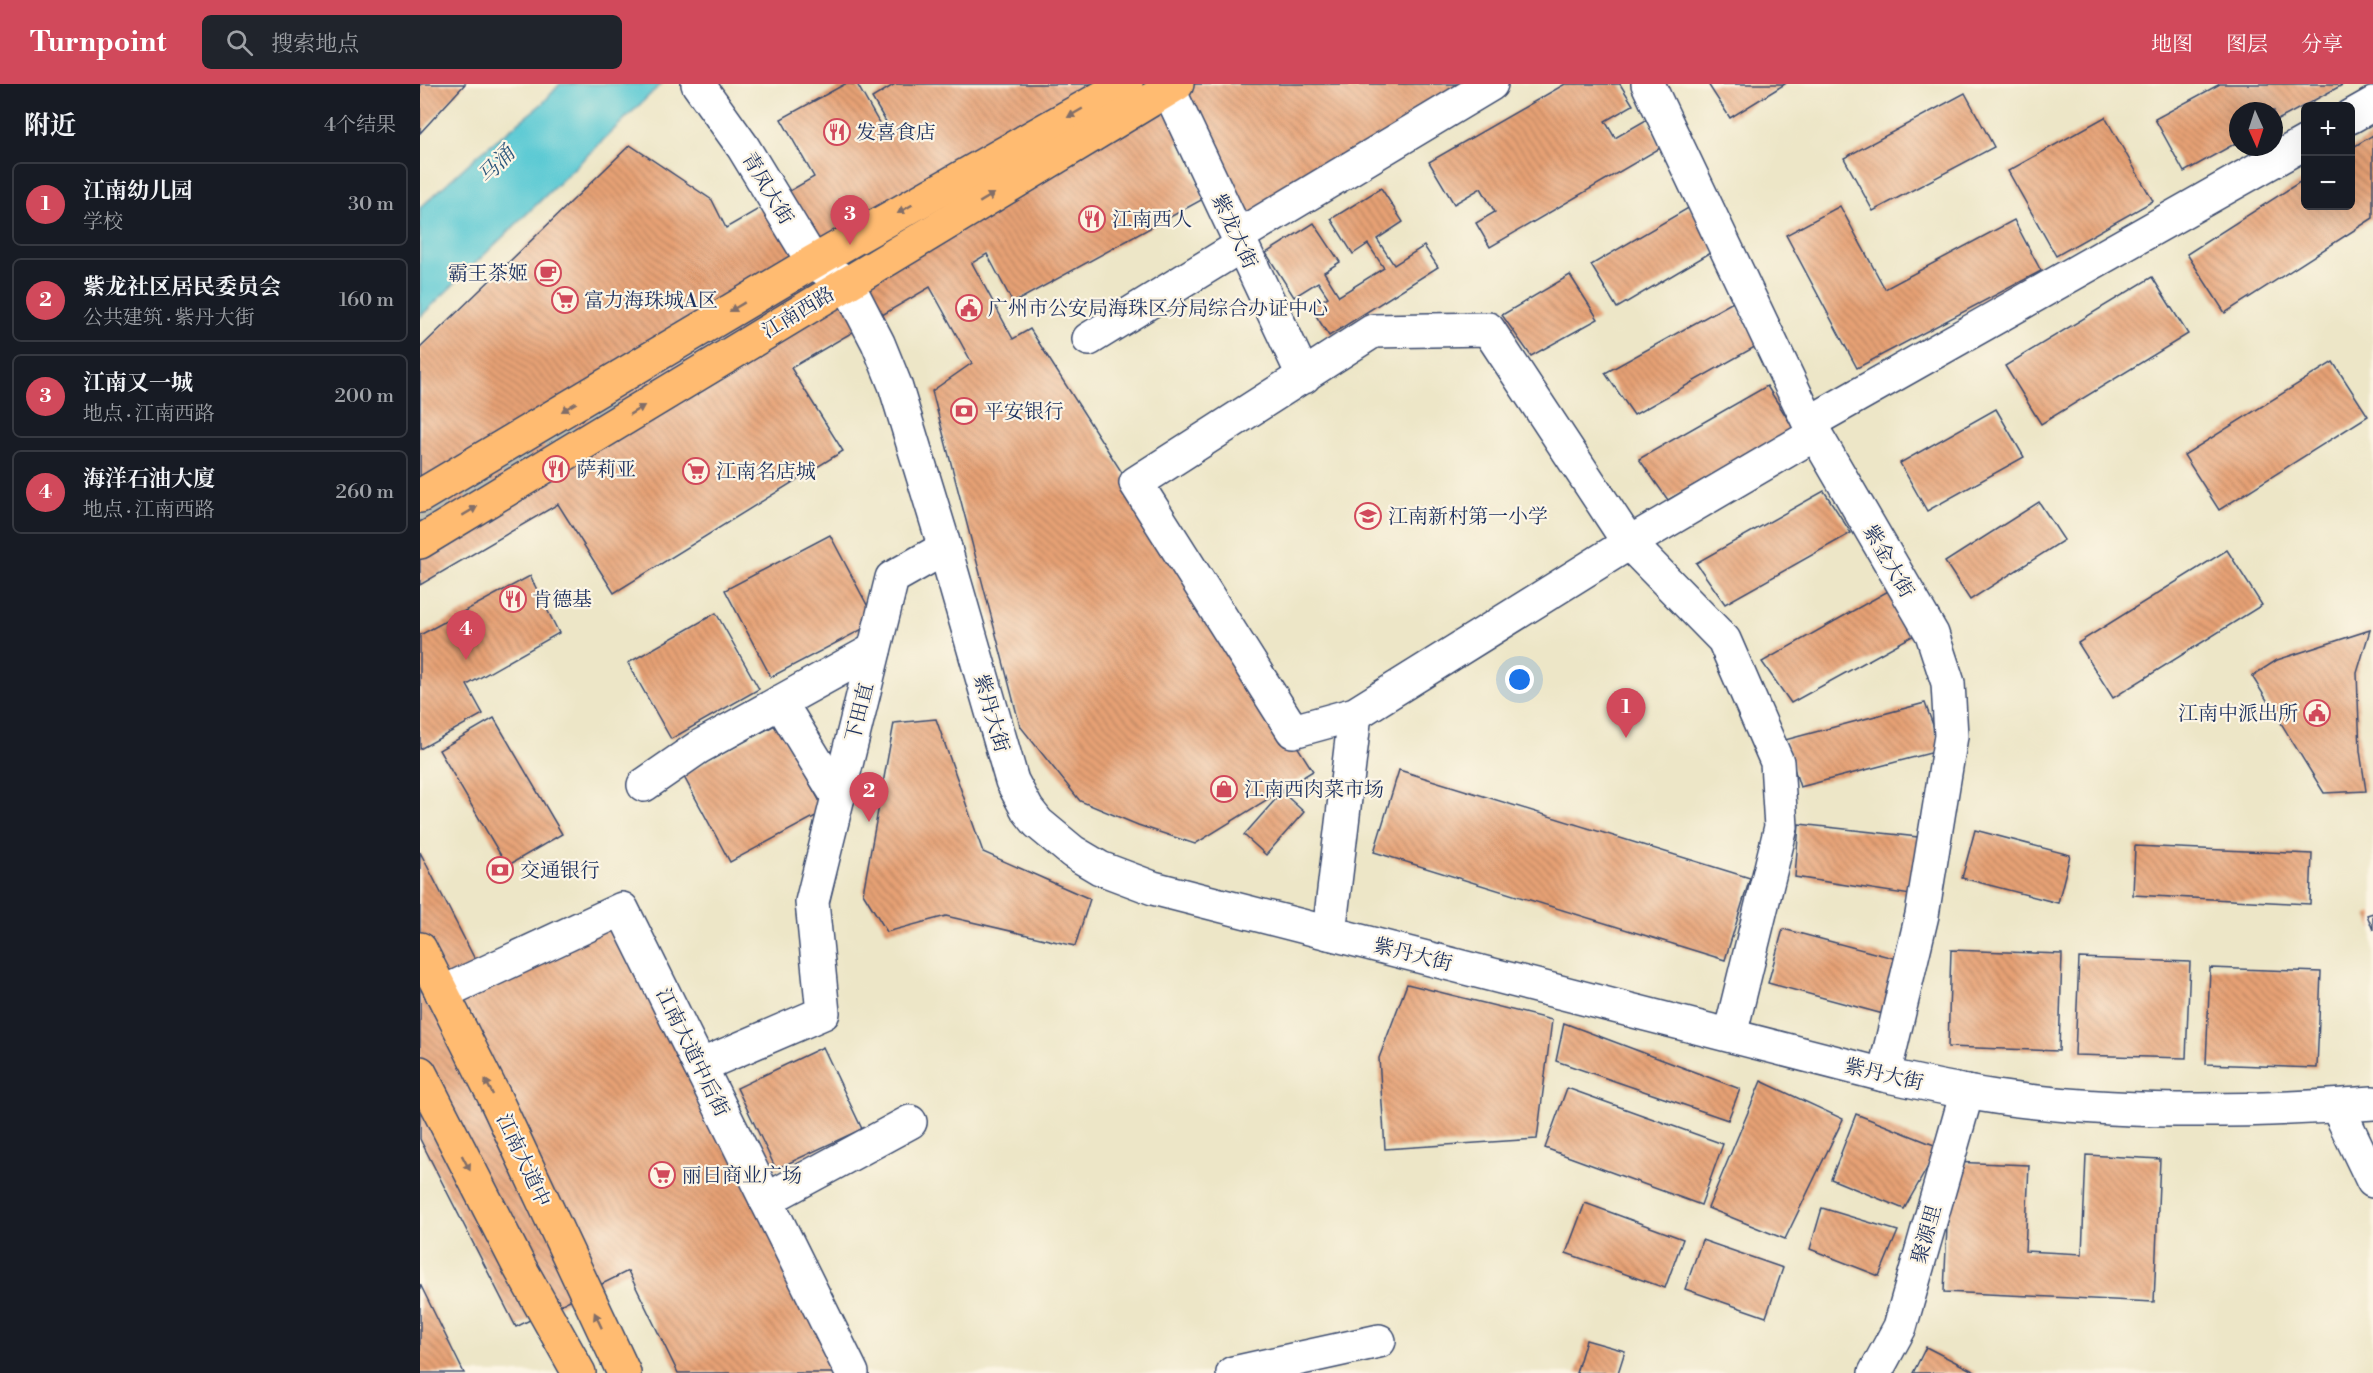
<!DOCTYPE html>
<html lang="zh">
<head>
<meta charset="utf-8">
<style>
  :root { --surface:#171b24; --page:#20242c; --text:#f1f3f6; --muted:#9ea1a6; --line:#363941; --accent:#d1495b }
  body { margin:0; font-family:"Libre Bodoni","Noto Serif SC",serif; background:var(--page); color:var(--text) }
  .controls { position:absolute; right:18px; top:18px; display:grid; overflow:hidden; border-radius:9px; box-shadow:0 6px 24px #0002 }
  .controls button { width:54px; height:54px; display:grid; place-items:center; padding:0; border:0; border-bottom:2px solid var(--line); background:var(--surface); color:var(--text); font:30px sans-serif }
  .compass { position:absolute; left:1809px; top:18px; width:54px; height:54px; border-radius:50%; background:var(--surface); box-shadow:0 6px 24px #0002; rotate:177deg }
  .you { position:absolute; left:1100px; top:596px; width:21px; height:21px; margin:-15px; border:4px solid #fff; border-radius:50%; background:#1a73e8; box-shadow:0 0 0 9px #1a73e833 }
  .badge { display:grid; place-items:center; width:39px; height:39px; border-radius:50%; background:var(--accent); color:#fff; font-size:20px; font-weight:700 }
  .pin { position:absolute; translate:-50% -50px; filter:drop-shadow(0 2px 3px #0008) }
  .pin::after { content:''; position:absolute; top:32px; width:21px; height:18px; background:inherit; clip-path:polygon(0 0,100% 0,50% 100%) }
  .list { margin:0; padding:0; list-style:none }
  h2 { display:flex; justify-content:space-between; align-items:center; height:78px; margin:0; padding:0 24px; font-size:26px }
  h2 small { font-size:20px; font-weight:400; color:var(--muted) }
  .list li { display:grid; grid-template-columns:39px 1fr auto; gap:18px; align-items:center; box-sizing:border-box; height:84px; margin:0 12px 12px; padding:0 12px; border:2px solid var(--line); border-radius:9px }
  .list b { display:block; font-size:22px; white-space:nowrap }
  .list p { margin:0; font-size:20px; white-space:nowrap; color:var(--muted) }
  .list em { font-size:20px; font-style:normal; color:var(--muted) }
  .icon { flex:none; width:33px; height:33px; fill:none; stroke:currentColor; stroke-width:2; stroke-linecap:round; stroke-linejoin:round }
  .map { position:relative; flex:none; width:1953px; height:1289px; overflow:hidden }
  header { display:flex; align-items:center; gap:36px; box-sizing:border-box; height:84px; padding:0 30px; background:var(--accent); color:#fff }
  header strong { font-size:28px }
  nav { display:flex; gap:33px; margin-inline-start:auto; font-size:21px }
  .search { width:420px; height:54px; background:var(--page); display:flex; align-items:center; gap:15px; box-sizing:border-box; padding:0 21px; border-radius:9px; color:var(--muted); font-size:22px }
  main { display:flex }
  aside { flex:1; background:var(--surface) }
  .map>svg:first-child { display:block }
  .water { fill:#5dcad4; stroke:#3c7c99; stroke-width:1.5 }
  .building { fill:url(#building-back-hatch) }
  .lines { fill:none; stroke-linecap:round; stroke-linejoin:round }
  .minor-tunnel { stroke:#c3c1b2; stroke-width:33; stroke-dasharray:33 16; stroke-linecap:butt }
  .minor-casing { stroke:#3a4a6e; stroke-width:36 }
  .major-casing { stroke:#3a4a6e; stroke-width:36 }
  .minor { stroke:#fff; stroke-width:33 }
  .major { stroke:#ffbb71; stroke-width:33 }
  .oneway { fill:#826e67 }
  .labels { text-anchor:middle; stroke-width:4.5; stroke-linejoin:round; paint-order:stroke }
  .poi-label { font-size:20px; fill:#1b2f5e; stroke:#fcf5e5; text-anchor:start }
  .street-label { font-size:20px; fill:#1b2f5e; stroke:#fcf5e5 }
  .water-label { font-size:21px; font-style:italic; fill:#2c567c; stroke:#fcf5e5 }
</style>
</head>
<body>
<header>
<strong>Turnpoint</strong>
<div class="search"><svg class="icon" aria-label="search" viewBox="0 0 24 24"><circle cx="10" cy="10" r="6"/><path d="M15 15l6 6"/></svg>搜索地点</div>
<nav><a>地图</a><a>图层</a><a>分享</a></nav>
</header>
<main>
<aside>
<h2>附近<small>4个结果</small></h2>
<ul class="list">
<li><span class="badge">1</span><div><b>江南幼儿园</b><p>学校</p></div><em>30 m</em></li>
<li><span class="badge">2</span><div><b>紫龙社区居民委员会</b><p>公共建筑 · 紫丹大街</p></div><em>160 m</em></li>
<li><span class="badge">3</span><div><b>江南又一城</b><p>地点 · 江南西路</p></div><em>200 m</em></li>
<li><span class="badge">4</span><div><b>海洋石油大廈</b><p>地点 · 江南西路</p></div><em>260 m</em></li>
</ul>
</aside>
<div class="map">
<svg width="1953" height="1289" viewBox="0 0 1953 1289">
  <defs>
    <pattern id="building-back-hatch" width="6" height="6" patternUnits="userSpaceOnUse" patternTransform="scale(1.5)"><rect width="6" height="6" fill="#e7a174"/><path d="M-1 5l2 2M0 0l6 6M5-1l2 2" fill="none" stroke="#ba8462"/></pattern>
  </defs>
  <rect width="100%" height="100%" fill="#fcf5e5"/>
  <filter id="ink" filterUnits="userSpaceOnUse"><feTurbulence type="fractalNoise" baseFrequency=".0167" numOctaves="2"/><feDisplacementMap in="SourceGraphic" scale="12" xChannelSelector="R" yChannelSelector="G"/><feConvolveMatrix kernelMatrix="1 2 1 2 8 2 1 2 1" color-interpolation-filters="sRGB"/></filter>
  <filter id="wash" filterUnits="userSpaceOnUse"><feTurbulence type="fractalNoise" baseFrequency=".008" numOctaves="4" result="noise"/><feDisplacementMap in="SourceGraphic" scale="24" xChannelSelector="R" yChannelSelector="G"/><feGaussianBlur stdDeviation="1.35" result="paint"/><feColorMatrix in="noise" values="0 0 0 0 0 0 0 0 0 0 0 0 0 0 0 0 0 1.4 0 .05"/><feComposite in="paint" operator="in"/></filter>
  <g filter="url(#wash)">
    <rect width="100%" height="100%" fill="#ede6c7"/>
    <polygon class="water" points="140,0 241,0 0,233 0,124 59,70 123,19"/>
    <g id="blocks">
      <g class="building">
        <polygon points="0,0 45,0 0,49"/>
        <polygon points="425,0 437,0 466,51 472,48 452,14 475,0 1061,0 829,133 773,50 756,60 785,114 593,219 567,170 552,179 593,255 610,245 893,687 775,760 718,741 660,717 600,642 512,307 552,279 510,203 371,284 423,367 194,509 138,420 0,501 0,264 210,61 292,116 306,144 394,93 361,35"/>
        <polygon points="1145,0 1200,0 1213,21 1185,37 1195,54 1226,36 1242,63 1070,163 1056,139 1075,128 1061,104 1034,120 1009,78"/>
        <polygon points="1288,0 1365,0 1310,34"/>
        <polygon points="1800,0 1924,0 1854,38 1854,27 1818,27 1818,58 1764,88 1735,35"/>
        <polygon points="1545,9 1574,63 1453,127 1424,74"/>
        <polygon points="1685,33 1733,117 1636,172 1588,87"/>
        <polygon points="1953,51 1953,134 1805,229 1767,170 1886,94 1886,122 1930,122 1930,65"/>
        <polygon points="961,104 983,138 957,155 974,181 1004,162 1018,183 909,252 891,224 908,213 898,198 874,213 846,169 894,139 920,178 904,188 919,212 964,184 948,160 933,170 911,135"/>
        <polygon points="1420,122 1465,205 1594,136 1621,187 1437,284 1366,151"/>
        <polygon points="1270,123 1295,166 1197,224 1171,181"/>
        <polygon points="1150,191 1178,235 1111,272 1082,231"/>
        <polygon points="1732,193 1768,250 1621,340 1585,282"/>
        <polygon points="1313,218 1340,260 1214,331 1185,289"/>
        <polygon points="1913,278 1948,332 1799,426 1764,371"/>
        <polygon points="1347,302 1374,345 1248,416 1219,375"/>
        <polygon points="1576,325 1604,373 1507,427 1480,379"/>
        <polygon points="1404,407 1431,449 1305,520 1276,479"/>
        <polygon points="1619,418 1644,456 1550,516 1525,478"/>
        <polygon points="410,451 456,538 351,593 305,506"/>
        <polygon points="1807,466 1842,521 1693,614 1658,559"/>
        <polygon points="110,492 139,549 47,601 63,630 0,665 0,551"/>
        <polygon points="1470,506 1498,549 1371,619 1342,578"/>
        <polygon points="296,529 339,605 251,655 208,579"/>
        <polygon points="1950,546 1937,589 1940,667 1946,707 1904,709 1832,592 1857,576"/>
        <polygon points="1505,619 1522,666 1380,703 1365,656"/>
        <polygon points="74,634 142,750 87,782 19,666"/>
        <polygon points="516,635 563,768 670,815 655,862 526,832 467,848 443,809 474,639"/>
        <polygon points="357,640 405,727 310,778 263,691"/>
        <polygon points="979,686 1330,794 1305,876 954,768"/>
        <polygon points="862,708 884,728 846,771 824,751"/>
        <polygon points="1379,740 1507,754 1497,812 1375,793"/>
        <polygon points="1555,746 1650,771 1638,819 1542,794"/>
        <polygon points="1715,762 1892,770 1890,820 1713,811"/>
        <polygon points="0,768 64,893 199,837 420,1289 258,1289 208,1187 96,1243 0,1055"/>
        <polygon points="1953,829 1953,846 1947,831"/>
        <polygon points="1363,845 1481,876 1467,931 1348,899"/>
        <polygon points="1531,866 1642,870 1639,967 1528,963"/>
        <polygon points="1659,874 1770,878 1766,974 1655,971"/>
        <polygon points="1790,884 1901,888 1897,984 1786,980"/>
        <polygon points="987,900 1132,936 1117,1055 965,1065 959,974"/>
        <polygon points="1144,939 1320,1005 1308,1036 1136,977"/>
        <polygon points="403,963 442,1045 356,1085 317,1004"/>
        <polygon points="1341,997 1423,1035 1365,1155 1288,1124"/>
        <polygon points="1147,1004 1303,1060 1281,1121 1125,1064"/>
        <polygon points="1436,1030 1519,1063 1484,1125 1411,1095"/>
        <polygon points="1666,1071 1740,1075 1734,1218 1524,1208 1530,1078 1609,1081 1605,1167 1662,1170"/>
        <polygon points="1165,1119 1263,1155 1245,1204 1146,1169"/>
        <polygon points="1402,1124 1478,1147 1459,1192 1390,1165"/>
        <polygon points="1282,1156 1363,1184 1346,1233 1265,1205"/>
        <polygon points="0,1200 44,1289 0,1289"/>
        <polygon points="1166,1256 1205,1267 1198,1289 1156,1289"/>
        <polygon points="1506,1263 1557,1289 1493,1289"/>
      </g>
    </g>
  </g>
  <g filter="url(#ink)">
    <use href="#blocks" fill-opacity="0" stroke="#3a4a6e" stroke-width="1.5"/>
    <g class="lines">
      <polyline class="minor-tunnel" points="0,436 202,317"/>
      <defs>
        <g id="minor">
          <path d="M278 0 323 63 393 178 427 199 458 259 475 301 521 451 592 697 607 725 618 739 653 768 680 784 733 804 1464 991C1511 1001 1559 1012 1607 1017 1722 1030 1838 1028 1953 1019"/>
          <polyline points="746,0 884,293"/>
          <polyline points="1228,0 1389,339 1512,550 1528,599 1531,652 1502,831 1464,991"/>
          <polyline points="1930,33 1953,20"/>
          <polyline points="818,152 1071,0"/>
          <polyline points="669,255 822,161"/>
          <polyline points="1389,339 1886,58"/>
          <polyline points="360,618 418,713"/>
          <polyline points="224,701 279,663 454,566"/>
          <polyline points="909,849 935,630"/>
          <polyline points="22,909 202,825 432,1289"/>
          <polyline points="1310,951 1361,743 1357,678 1304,556 1209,459 1068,245 953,247 716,399 873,647 935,630 1209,459 1395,350"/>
          <polyline points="280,982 403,929 392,818 472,494 525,464"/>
          <polyline points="1917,1022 1953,1097"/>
          <polyline points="346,1116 490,1038"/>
          <polyline points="813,1289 959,1257"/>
          <polyline points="1455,1289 1480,1243 1547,1008"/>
        </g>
        <g id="major">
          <polyline points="0,412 393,178 706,0"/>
          <polyline points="0,458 757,0"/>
          <polyline points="0,865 74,1012 204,1289"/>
          <polyline points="0,989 99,1182 159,1289"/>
        </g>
      </defs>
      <use href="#minor" class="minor-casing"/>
      <use href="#major" class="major-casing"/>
      <use href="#minor" class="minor"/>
      <use href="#major" class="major"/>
    </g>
    <defs><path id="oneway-solid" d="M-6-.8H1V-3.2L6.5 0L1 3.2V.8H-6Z" transform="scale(1.5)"/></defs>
    <g class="oneway">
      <use href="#oneway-solid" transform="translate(655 29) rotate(150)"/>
      <use href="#oneway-solid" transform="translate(567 114) rotate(-31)"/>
      <use href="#oneway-solid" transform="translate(485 125) rotate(150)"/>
      <use href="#oneway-solid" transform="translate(317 223) rotate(149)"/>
      <use href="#oneway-solid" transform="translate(149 323) rotate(149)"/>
      <use href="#oneway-solid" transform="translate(217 326) rotate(-31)"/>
      <use href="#oneway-solid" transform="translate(50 427) rotate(-31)"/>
      <use href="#oneway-solid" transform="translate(69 1003) rotate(-117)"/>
      <use href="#oneway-solid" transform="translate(46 1079) rotate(62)"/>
      <use href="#oneway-solid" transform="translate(178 1236) rotate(-115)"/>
    </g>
  </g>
  <defs>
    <symbol id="restaurant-ring" viewBox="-11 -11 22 22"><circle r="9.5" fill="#fcf5e5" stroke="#d1495b" stroke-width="1.5"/><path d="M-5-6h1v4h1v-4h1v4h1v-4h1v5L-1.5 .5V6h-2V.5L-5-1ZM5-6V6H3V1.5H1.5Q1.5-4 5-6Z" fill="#d1495b"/></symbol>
    <symbol id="cafe-ring" viewBox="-11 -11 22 22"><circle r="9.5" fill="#fcf5e5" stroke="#d1495b" stroke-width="1.5"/><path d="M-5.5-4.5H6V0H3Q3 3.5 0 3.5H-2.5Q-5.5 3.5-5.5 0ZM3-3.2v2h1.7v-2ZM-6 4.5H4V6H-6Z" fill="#d1495b"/></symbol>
    <symbol id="supermarket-ring" viewBox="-11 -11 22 22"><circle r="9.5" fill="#fcf5e5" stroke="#d1495b" stroke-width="1.5"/><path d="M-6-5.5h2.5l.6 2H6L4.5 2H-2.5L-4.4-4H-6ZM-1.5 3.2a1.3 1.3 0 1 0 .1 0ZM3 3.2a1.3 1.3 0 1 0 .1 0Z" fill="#d1495b"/></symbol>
    <symbol id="civic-ring" viewBox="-11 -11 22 22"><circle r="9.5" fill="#fcf5e5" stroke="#d1495b" stroke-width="1.5"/><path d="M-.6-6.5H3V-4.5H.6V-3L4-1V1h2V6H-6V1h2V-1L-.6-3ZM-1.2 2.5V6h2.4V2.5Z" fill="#d1495b"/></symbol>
    <symbol id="bank-ring" viewBox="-11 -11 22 22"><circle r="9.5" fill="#fcf5e5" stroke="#d1495b" stroke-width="1.5"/><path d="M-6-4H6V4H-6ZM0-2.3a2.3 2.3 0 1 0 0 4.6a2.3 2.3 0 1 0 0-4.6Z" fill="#d1495b"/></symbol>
    <symbol id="school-ring" viewBox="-11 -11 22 22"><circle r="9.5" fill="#fcf5e5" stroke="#d1495b" stroke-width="1.5"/><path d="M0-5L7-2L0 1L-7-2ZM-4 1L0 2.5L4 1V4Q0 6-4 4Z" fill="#d1495b"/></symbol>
    <symbol id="shop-ring" viewBox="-11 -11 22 22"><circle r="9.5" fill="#fcf5e5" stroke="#d1495b" stroke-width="1.5"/><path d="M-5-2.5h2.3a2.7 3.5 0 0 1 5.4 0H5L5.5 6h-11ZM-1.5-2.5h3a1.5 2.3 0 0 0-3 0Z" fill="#d1495b"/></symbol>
  </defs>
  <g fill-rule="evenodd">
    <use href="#restaurant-ring" x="402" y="33" width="30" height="30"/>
    <use href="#restaurant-ring" x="657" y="120" width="30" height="30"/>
    <use href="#cafe-ring" x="113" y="174" width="30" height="30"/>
    <use href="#supermarket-ring" x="130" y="201" width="30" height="30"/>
    <use href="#civic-ring" x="534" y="209" width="30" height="30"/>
    <use href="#bank-ring" x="529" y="312" width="30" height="30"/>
    <use href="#restaurant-ring" x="121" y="370" width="30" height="30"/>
    <use href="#supermarket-ring" x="261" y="372" width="30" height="30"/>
    <use href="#school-ring" x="933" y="417" width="30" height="30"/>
    <use href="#restaurant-ring" x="78" y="500" width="30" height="30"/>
    <use href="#civic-ring" x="1882" y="614" width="30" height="30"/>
    <use href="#shop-ring" x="789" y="690" width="30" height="30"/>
    <use href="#bank-ring" x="65" y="771" width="30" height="30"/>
    <use href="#supermarket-ring" x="227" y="1076" width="30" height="30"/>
  </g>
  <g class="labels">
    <g class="poi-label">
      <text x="436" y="55">发喜食店</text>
      <text x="692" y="142">江南西人</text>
      <text x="108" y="196" text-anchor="end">霸王茶姬</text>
      <text x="164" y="223">富力海珠城A区</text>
      <text x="568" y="231">广州市公安局海珠区分局综合办证中心</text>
      <text x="564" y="334">平安银行</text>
      <text x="156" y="392">萨莉亚</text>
      <text x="296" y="394">江南名店城</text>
      <text x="968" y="439">江南新村第一小学</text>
      <text x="112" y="522">肯德基</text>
      <text x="1878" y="636" text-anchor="end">江南中派出所</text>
      <text x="824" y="712">江南西肉菜市场</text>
      <text x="100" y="793">交通银行</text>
      <text x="262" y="1098">丽日商业广场</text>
    </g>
    <g class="street-label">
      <text transform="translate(348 104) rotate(59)" y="7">青凤大街</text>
      <text transform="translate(815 147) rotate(65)" y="7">紫龙大街</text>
      <text transform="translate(378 228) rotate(-31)" y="7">江南西路</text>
      <text transform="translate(1469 477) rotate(60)" y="7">紫金大街</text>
      <text transform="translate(439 628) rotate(-76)" y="7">下田直</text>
      <text transform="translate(572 629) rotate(74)" y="7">紫丹大街</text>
      <text transform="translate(993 870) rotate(14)" y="7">紫丹大街</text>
      <text transform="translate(273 968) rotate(64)" y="7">江南大道中后街</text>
      <text transform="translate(1464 990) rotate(13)" y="7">紫丹大街</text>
      <text transform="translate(104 1076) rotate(65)" y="7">江南大道中</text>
      <text transform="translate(1506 1150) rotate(-74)" y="7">聚源里</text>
    </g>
    <g class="water-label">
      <text transform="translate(76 81) rotate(-46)" y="7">马涌</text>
    </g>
  </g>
</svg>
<div class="controls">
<button>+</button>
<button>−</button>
</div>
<svg class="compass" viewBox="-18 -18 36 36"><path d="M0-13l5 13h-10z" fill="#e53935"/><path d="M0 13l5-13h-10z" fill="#9ea1a6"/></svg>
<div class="you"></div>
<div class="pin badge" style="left:1206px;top:654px">1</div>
<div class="pin badge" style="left:449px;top:738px">2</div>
<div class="pin badge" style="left:430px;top:161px">3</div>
<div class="pin badge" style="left:46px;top:576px">4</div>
</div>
</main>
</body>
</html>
